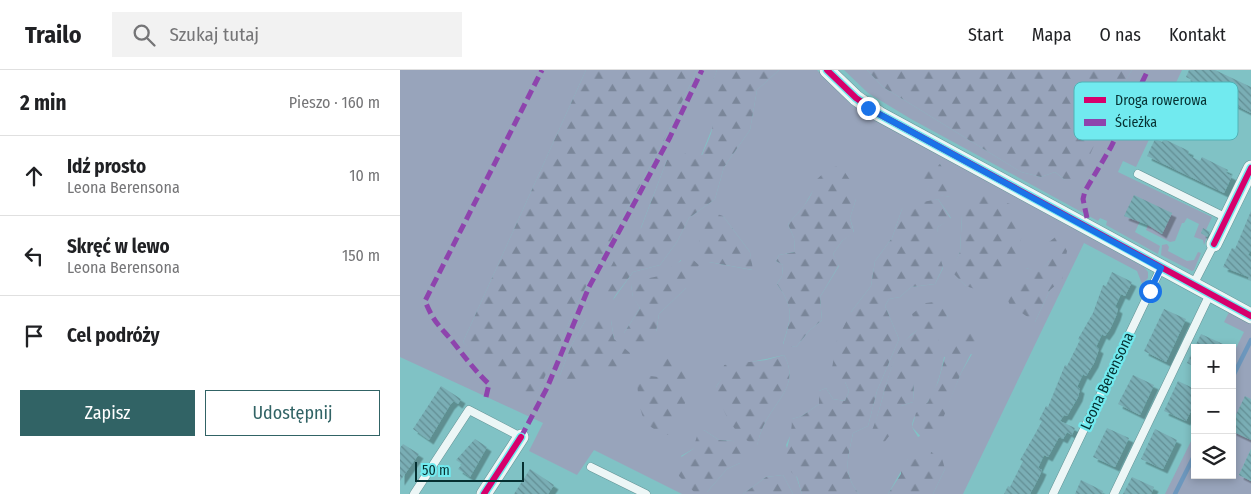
<!DOCTYPE html>
<html lang="pl">
<head>
<meta charset="utf-8">
<style>
  :root { --surface:#fff; --page:#f2f2f2; --text:#202124; --muted:#757577; --line:#e0e0e0; --accent:#316365 }
  body { margin:0; font-family:"Fira Sans Condensed",sans-serif; background:var(--page); color:var(--text) }
  .controls { position:absolute; right:15px; bottom:15px; display:grid; overflow:hidden; border-radius:0px; box-shadow:0 2px 8px #0003 }
  .controls button { width:45px; height:45px; display:grid; place-items:center; padding:0; border:0; border-bottom:1px solid var(--line); background:var(--surface); color:var(--text); font:25px sans-serif }
  .scale { position:absolute; left:15px; bottom:12px; width:109px; box-sizing:border-box; padding-left:5px; border:2px solid #063031; border-top:0; font-size:14px; line-height:18px; white-space:nowrap; color:#063031; -webkit-text-stroke:4px #71eaef; paint-order:stroke }
  .stop { position:absolute; width:15px; height:15px; margin:-11px; border:4px solid #1a73e8; border-radius:50%; background:#fff }
  .stop.end { background:#1a73e8; border-color:#fff; box-shadow:0 1px 5px #0008 }
  .list { margin:0; padding:0; list-style:none }
  h2 { display:flex; justify-content:space-between; align-items:center; height:65px; margin:0; padding:0 20px; font-size:21px }
  h2 small { font-size:16px; font-weight:400; color:var(--muted) }
  .list li { display:grid; grid-template-columns:32px 1fr auto; gap:15px; align-items:center; box-sizing:border-box; height:80px; padding:0 20px; border-top:1px solid var(--line) }
  .list b { display:block; font-size:19px; white-space:nowrap }
  .list p { margin:0; font-size:16px; white-space:nowrap; color:var(--muted) }
  .list em { font-size:16px; font-style:normal; color:var(--muted) }
  .actions { display:flex; gap:10px; padding:15px 20px }
  .actions a { flex:1; padding:11px 0; border:1px solid var(--accent); border-radius:0px; text-align:center; font-size:18px; color:var(--accent) }
  .actions .main { background:var(--accent); color:#fff }
  .icon { flex:none; width:28px; height:28px; fill:none; stroke:currentColor; stroke-width:2; stroke-linecap:round; stroke-linejoin:round }
  .map { position:relative; flex:none; width:851px; height:424px; overflow:hidden }
  header { display:flex; align-items:center; gap:30px; box-sizing:border-box; height:70px; padding:0 25px; background:var(--surface); border-bottom:1px solid var(--line) }
  header strong { font-size:24px }
  nav { display:flex; gap:28px; margin-inline-start:auto; font-size:18px }
  .search { width:350px; height:45px; background:var(--page); display:flex; align-items:center; gap:12px; box-sizing:border-box; padding:0 18px; border-radius:0px; color:var(--muted); font-size:19px }
  main { display:flex }
  aside { flex:1; background:var(--surface) }
  .map>svg:first-child { display:block }
  .green { fill:#98a4bb; fill-rule:evenodd }
  .forest { fill:url(#forest-firs) }
  .lines { fill:none; stroke-linecap:round; stroke-linejoin:round }
  .stream { stroke:#6c97bd; stroke-width:4.5 }
  .building { fill:url(#building-back-hatch); filter:url(#shadow) }
  .lane-casing { stroke:#629395; stroke-width:9 }
  .street-casing { stroke:#629395; stroke-width:16 }
  .lane { stroke:#ecf6f6; stroke-width:8 }
  .street { stroke:#ecf6f6; stroke-width:15 }
  .quiet { stroke:#8e44ad; stroke-width:5; stroke-dasharray:10 5; stroke-linecap:butt }
  .cycleway-casing { stroke:#71eaef; stroke-width:9 }
  .cycleway { stroke:#d6006c; stroke-width:6 }
  .route { stroke:#1a73e8; stroke-width:6 }
  .labels { text-anchor:middle; stroke-width:4.5; stroke-linejoin:round; paint-order:stroke }
  .street-label { font-size:15px; fill:#063031; stroke:#71eaef }
  .key { fill:#71eaef; stroke:#51b2b6; stroke-width:1 }
  .key-label { font-size:14px; fill:#063031 }
</style>
</head>
<body>
<header>
<strong>Trailo</strong>
<div class="search"><svg class="icon" aria-label="search" viewBox="0 0 24 24"><circle cx="10" cy="10" r="6"/><path d="M15 15l6 6"/></svg>Szukaj tutaj</div>
<nav><a>Start</a><a>Mapa</a><a>O nas</a><a>Kontakt</a></nav>
</header>
<main>
<aside>
<h2>2 min<small>Pieszo · 160 m</small></h2>
<ul class="list">
<li><svg class="icon" aria-label="ahead" viewBox="0 0 24 24"><path d="M12 20V5M6 11l6-6 6 6"/></svg><div><b>Idź prosto</b><p>Leona Berensona</p></div><em>10 m</em></li>
<li><svg class="icon" aria-label="left" viewBox="0 0 24 24"><path d="M17 20v-9H6M10 6l-5 5 5 5"/></svg><div><b>Skręć w lewo</b><p>Leona Berensona</p></div><em>150 m</em></li>
<li><svg class="icon" aria-label="arrive" viewBox="0 0 24 24"><path d="M6 21V4h12l-3 4 3 4H6"/></svg><div><b>Cel podróży</b></div></li>
</ul>
<div class="actions"><a class="main">Zapisz</a><a>Udostępnij</a></div>
</aside>
<div class="map">
<svg width="851" height="424" viewBox="0 0 851 424">
  <defs>
    <pattern id="forest-firs" width="22" height="20" patternUnits="userSpaceOnUse" patternTransform="scale(1.25)"><rect width="22" height="20" fill="#98a4bb"/><path d="M5 1l3.5 6h-7zM16 11l3.5 6h-7z" fill="#7a8699"/></pattern>
    <pattern id="building-back-hatch" width="6" height="6" patternUnits="userSpaceOnUse" patternTransform="scale(1.25)"><rect width="6" height="6" fill="#7aaeb5"/><path d="M-1 5l2 2M0 0l6 6M5-1l2 2" fill="none" stroke="#628e94"/></pattern>
    <filter id="shadow"><feDropShadow dx="4.5" dy="4.5" stdDeviation="0" flood-color="#0004"/></filter>
  </defs>
  <rect width="100%" height="100%" fill="#80c2c5"/>
  <g class="green">
    <path d="M0 0H186L63 272 133 332 180 228 265 68 297 0H317L313 11 311 46 313 56 301 86 267 90 213 230 233 202 260 195 277 172 289 148 315 129 324 97 350 60 357 20 379 0H417L449 32 469 46 744 197 748 202V208L742 214 737 201 684 173 563 424H533L545 399 531 382V389H508L488 424H459C442 402 448 389 453 363L468 356 477 321 499 269 485 236 489 229 500 227 511 217 535 214 543 198 535 173 538 157 551 148 538 129 502 139 492 168 475 191 471 216 451 242 445 312 449 321 445 331 433 329 426 318 419 321V334L402 346 392 349V362L386 375 402 424H393L383 405 366 407 343 424H282L194 380 177 405 129 381 143 353 0 287ZM540 94 547 108 550 127 526 122ZM414 119 456 129 450 148 454 162 442 171 433 184 439 196 420 227 422 250 409 261 396 277 383 274C391 247 395 239 377 214L382 206 383 195 376 191 379 185 395 182 394 168 388 154 404 136ZM562 145 566 216 552 201 560 182ZM323 146 350 182 352 200 309 192ZM649 172 650 220 635 252 626 198 640 203 649 191ZM281 190 286 218 259 244 256 262 224 263 240 238 233 227 231 215 263 206ZM548 245 514 314 513 332 501 336 471 365C484 334 488 281 516 261 525 254 538 250 548 245ZM186 249 211 250 214 269 229 300H199L160 305 171 276ZM572 284 561 303 539 356 518 367 512 357C513 343 521 342 528 332 537 319 541 302 544 287ZM384 285C400 314 377 329 365 353 361 360 359 368 357 375L316 317C333 291 357 292 384 285ZM304 360 319 370 333 371 340 393 327 399 307 422 281 386 293 379Z"/>
    <polygon points="444,0 467,0 483,17 621,102 641,107 655,102 665,110 732,0 782,0 736,97 723,91 718,102 812,147 806,160 803,159 801,163 807,167 804,175 803,170 794,167 799,154 787,148 784,153 782,153 775,171 770,172 746,160 748,155 762,164 772,143 725,146 740,151 735,162 760,176 758,184 706,155 707,151 700,148 698,151 511,49 468,23"/>
    <polygon points="767,174 769,177 768,181 787,191 794,190 798,182 801,183 794,200 792,201 761,185 762,175"/>
    <polygon points="829,242 851,254 851,329 832,353 832,286 844,262 824,252"/>
    <polygon points="832,361 851,370 851,379 839,405 851,411 851,424 765,424 795,363 795,405 832,405"/>
  </g>
  <g class="forest">
    <polygon points="186,0 297,0 265,68 180,228 133,333 98,306 63,272"/>
    <path d="M317 0H379L357 20 350 60 324 97 315 129 289 148 277 172 260 195 233 202 212 230 200 217 230 161 241 158 267 90 290 82 302 85C309 66 321 54 302 38Z"/>
    <polygon points="467,0 732,0 713,32 679,110 665,110 655,102 641,107 621,102 483,17"/>
    <polygon points="540,94 557,120 550,127 525,123 529,115 523,108 526,98"/>
    <path d="M440 95 450 110 456 129 450 148 454 163 442 171 433 184 439 195 420 227 422 250 409 261 396 277 383 275C391 247 395 239 377 214L382 206 383 195 376 191 379 185 395 182 394 168 388 154C399 141 413 129 415 111L428 99Z"/>
    <polygon points="578,123 610,134 625,153 618,181 586,223 566,216 551,201 560,182 562,145"/>
    <path d="M511 127 523 132 538 129 551 149 538 157 536 173 543 197 535 214 511 217 500 227 489 229 485 236 499 269 477 321 468 356 453 363C448 389 442 402 459 424H402L397 407 383 395C386 379 392 365 392 349L402 346 419 334V321L426 318 433 329 445 331 449 321 445 312 435 308 432 298 437 270 451 242 471 216 475 191 492 168 502 139Z"/>
    <polygon points="311,142 323,146 350,182 353,200 309,192 296,179"/>
    <polygon points="658,165 667,181 662,210 650,220 635,252 610,235 605,224 626,198 640,202 649,191 649,172"/>
    <path d="M291 188 299 195 286 218 259 244 256 262 242 280 229 275 224 263 240 238 233 228 231 215 237 208C270 211 266 192 291 188Z"/>
    <path d="M542 231 548 245 523 310 514 314 513 332 501 336 494 360 482 375 470 365C483 338 486 298 503 274 506 269 512 265 517 260L512 244 526 233Z"/>
    <polygon points="201,241 211,250 214,269 230,283 229,300 199,300 174,315 160,305 171,276 186,249"/>
    <polygon points="576,255 580,260 579,268 561,303 536,366 525,371 512,357 516,343 528,332 538,312 549,273 561,259"/>
    <path d="M384 285C400 314 377 329 365 353 361 360 359 368 357 376 334 367 321 339 316 317L322 308 324 295 366 290Z"/>
    <path d="M270 286 288 295 292 315 281 344 269 365C239 357 241 342 237 315L243 305 258 307 261 301 257 290Z"/>
    <polygon points="304,360 319,370 333,371 342,383 340,393 327,399 307,422 295,423 279,406 274,392 293,379 297,366"/>
    <polygon points="531,382 541,385 545,399 533,424 488,424 501,404 501,395 508,389 530,389"/>
    <polygon points="383,405 393,424 343,424 366,407"/>
  </g>
  <g class="lines">
    <g class="stream">
      <polyline points="832,308 851,270"/>
      <polyline points="775,424 795,384"/>
    </g>
  </g>
  <g class="building">
    <polygon points="789,0 815,0 851,17 851,43 829,32 830,28 818,22 816,26 790,13 792,10 786,7"/>
    <polygon points="755,69 762,72 764,69 789,81 788,85 800,91 802,87 828,100 826,103 832,106 824,123 747,86"/>
    <polygon points="734,125 772,143 762,164 748,155 724,146"/>
    <polygon points="851,141 851,180 848,185 851,187 851,211 848,209 849,207 823,197 832,178 835,179"/>
    <polygon points="803,158 810,162 807,167 801,163"/>
    <polygon points="712,202 732,212 725,226 721,224 715,237 718,239 716,246 710,259 705,266 702,264 696,277 699,279 694,293 686,306 683,304 677,317 680,319 678,327 667,346 664,345 660,351 675,358 672,365 667,362 663,369 659,367 648,387 644,385 638,398 642,400 639,407 630,424 604,424 608,416 610,417 623,391 620,390 635,364 642,351 639,350 646,336 648,337 665,295 667,296 680,270 678,269 693,243 703,215 706,216"/>
    <polygon points="764,239 786,249 766,292 744,281"/>
    <polygon points="801,264 823,274 821,278 795,278 795,297 787,293"/>
    <polygon points="733,305 754,315 740,345 718,334"/>
    <polygon points="778,311 795,319 795,333 786,351 764,341"/>
    <polygon points="41,316 61,329 58,334 54,331 50,335 29,370 13,359"/>
    <polygon points="845,326 851,329 851,370 832,361 832,353"/>
    <polygon points="707,358 729,368 715,397 693,387"/>
    <polygon points="755,359 777,370 763,399 741,389"/>
    <polygon points="75,369 87,377 70,407 58,399 62,394 56,390"/>
    <polygon points="3,374 19,384 0,411 0,378"/>
    <polygon points="851,379 851,411 839,405"/>
    <polygon points="130,399 154,415 148,424 114,424"/>
    <polygon points="732,407 754,417 751,424 723,424"/>
    <polygon points="681,410 703,421 702,424 675,424"/>
  </g>
  <g class="lines">
    <defs>
      <g id="lane">
        <polyline points="738,104 827,148"/>
        <polyline points="793,215 814,174"/>
        <polyline points="191,397 246,424"/>
        <polyline points="14,424 69,340 121,367"/>
        <polyline points="653,424 761,198"/>
        <polyline points="714,424 810,224"/>
      </g>
      <g id="street">
        <polyline points="427,0 456,28 479,44 851,246"/>
        <polyline points="814,174 851,98"/>
        <polyline points="84,424 121,367"/>
      </g>
    </defs>
    <use href="#lane" class="lane-casing"/>
    <use href="#street" class="street-casing"/>
    <use href="#lane" class="lane"/>
    <use href="#street" class="street"/>
    <g class="quiet">
      <polyline points="687,148 683,129 685,121 711,77 748,0"/>
      <path d="M86 327 89 314C75 301 65 287 53 272 39 255 34 253 25 231L142 0"/>
      <polyline points="121,367 147,318 189,217 270,67 302,0"/>
    </g>
    <defs>
      <g id="cycleway">
        <polyline points="427,0 456,28 479,44 851,246"/>
        <polyline points="814,174 851,98"/>
        <polyline points="84,424 121,367"/>
      </g>
    </defs>
    <use href="#cycleway" class="cycleway-casing"/>
    <use href="#cycleway" class="cycleway"/>
  </g>
  <g class="lines">
    <polyline class="route" points="468,38 761,198 750,221"/>
  </g>
  <g class="labels">
    <g class="street-label">
      <text transform="translate(707 311) rotate(-65)" y="5">Leona Berensona</text>
    </g>
  </g>
  <rect x="674" y="12" width="164" height="58" rx="8" class="key"/>
  <rect x="684" y="27" width="22" height="6" fill="#d6006c"/>
  <rect x="684" y="49" width="22" height="7" fill="#8e44ad"/>
  <g class="key-label">
    <text x="715" y="35">Droga rowerowa</text>
    <text x="715" y="57">Ścieżka</text>
  </g>
</svg>
<div class="controls">
<button>+</button>
<button>−</button>
<button><svg class="icon" aria-label="layers" viewBox="0 0 24 24"><path d="M12 4l9 5-9 5-9-5zM3 14l9 5 9-5"/></svg></button>
</div>
<div class="scale">50 m</div>
<div class="stop" style="left:750px;top:221px"></div>
<div class="stop end" style="left:468px;top:38px"></div>
</div>
</main>
</body>
</html>
